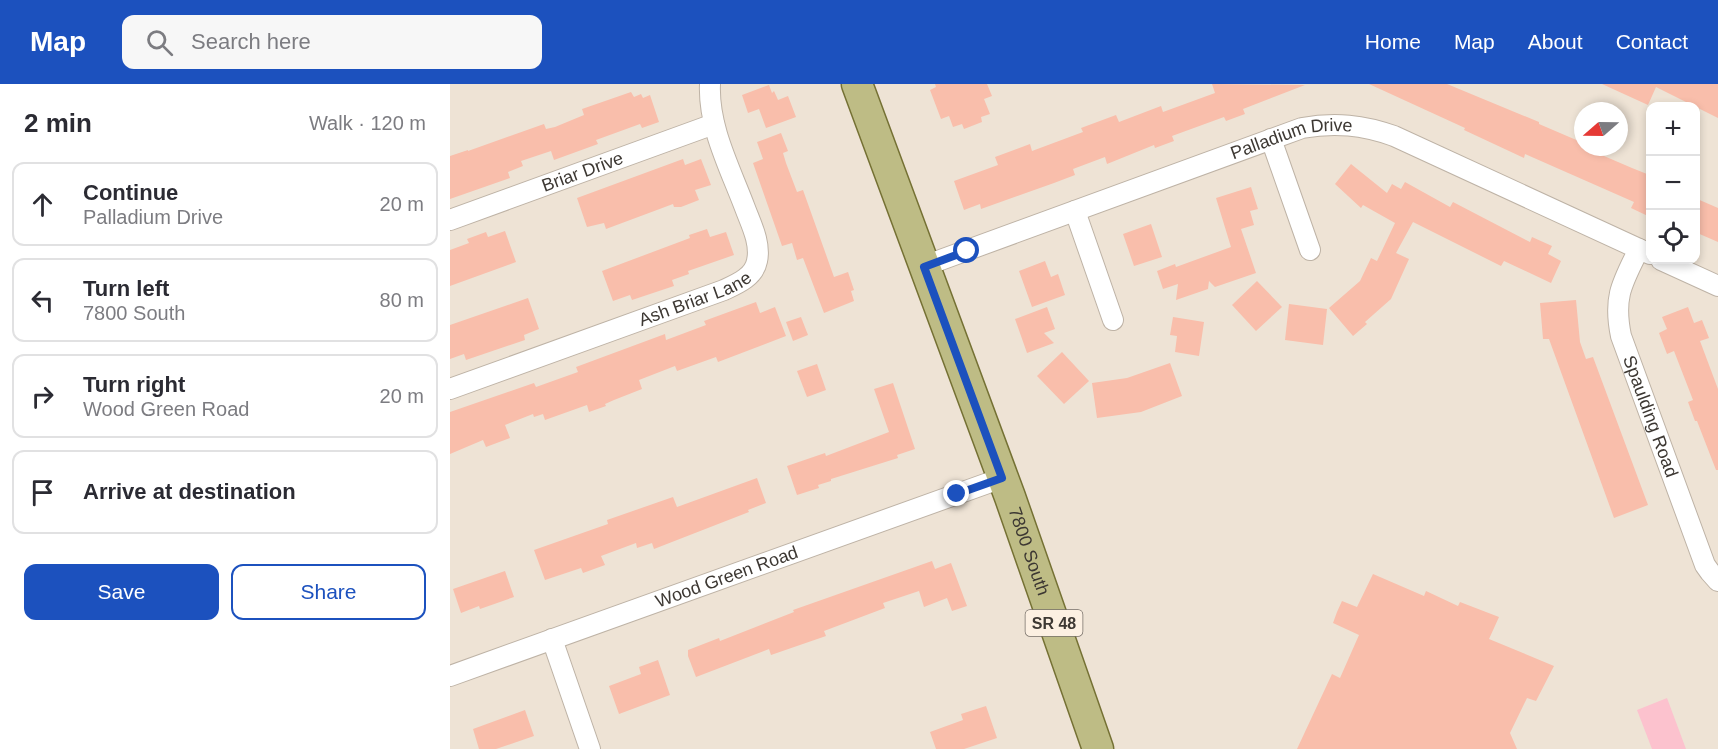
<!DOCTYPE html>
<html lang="en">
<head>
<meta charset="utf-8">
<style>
  :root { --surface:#fff; --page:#f7f7f7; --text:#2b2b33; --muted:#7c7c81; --line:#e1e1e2; --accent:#1c51be }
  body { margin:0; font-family:Arial,sans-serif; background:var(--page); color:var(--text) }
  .controls { position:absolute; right:18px; top:18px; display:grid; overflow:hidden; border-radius:12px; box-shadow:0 3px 9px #0003 }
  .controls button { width:54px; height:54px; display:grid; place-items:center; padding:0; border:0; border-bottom:2px solid var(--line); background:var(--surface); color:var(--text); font:30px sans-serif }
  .compass { position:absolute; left:1124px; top:18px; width:54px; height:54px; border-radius:50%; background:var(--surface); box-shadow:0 3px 9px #0003; rotate:250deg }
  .stop { position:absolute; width:18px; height:18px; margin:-14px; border:4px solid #1c51be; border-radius:50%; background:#fff }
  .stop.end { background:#1c51be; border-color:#fff; box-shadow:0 2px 6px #0008 }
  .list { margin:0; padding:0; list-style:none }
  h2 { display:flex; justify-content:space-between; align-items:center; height:78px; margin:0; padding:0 24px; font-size:26px }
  h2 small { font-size:20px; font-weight:400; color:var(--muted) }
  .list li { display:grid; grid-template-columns:39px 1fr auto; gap:18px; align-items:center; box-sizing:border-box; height:84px; margin:0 12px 12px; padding:0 12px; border:2px solid var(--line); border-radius:12px }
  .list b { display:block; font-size:22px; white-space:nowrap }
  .list p { margin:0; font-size:20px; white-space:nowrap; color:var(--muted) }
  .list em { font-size:20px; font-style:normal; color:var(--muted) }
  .actions { display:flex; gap:12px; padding:18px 24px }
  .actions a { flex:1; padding:14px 0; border:2px solid var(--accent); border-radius:12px; text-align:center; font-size:21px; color:var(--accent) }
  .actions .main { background:var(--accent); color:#fff }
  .icon { flex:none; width:33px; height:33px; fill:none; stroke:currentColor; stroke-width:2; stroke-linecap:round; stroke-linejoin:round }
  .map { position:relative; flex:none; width:1268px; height:665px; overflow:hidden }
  header { display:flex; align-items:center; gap:36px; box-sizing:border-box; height:84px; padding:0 30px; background:var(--accent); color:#fff }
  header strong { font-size:28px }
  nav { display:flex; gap:33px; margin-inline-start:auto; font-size:21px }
  .search { width:420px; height:54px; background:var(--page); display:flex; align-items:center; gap:15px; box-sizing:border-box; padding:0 21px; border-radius:12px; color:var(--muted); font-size:22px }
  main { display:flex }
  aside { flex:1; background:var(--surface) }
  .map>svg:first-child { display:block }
  .green { fill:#fcc2ce }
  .building { fill:#f9beab }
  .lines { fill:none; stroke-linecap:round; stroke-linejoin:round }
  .minor-casing { stroke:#beb3a6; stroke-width:22 }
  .primary-casing { stroke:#757134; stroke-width:33 }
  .minor { stroke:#fff; stroke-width:20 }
  .primary { stroke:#bebc85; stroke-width:30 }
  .route { stroke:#1c51be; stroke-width:8 }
  .labels { text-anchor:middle; stroke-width:5; stroke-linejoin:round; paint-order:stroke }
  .shield { fill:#fcf0e2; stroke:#766f68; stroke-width:1.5 }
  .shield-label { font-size:16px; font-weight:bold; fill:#3d3833 }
  .street-label { font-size:18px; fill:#3d3833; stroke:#fcf0e2 }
</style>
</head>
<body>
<header>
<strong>Map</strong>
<div class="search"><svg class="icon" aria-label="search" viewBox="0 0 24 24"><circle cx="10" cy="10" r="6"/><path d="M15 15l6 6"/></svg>Search here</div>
<nav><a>Home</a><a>Map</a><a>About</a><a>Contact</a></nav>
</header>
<main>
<aside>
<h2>2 min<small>Walk · 120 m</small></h2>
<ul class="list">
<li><svg class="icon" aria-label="ahead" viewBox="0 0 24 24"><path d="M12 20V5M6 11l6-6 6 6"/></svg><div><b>Continue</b><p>Palladium Drive</p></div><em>20 m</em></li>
<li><svg class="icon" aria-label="left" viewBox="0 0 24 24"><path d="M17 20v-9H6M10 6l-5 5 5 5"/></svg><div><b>Turn left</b><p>7800 South</p></div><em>80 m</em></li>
<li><svg class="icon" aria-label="right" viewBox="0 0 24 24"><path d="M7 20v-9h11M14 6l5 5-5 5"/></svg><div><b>Turn right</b><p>Wood Green Road</p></div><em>20 m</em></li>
<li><svg class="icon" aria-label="arrive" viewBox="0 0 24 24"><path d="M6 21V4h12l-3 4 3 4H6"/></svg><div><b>Arrive at destination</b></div></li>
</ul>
<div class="actions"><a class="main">Save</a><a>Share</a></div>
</aside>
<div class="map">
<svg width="1268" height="665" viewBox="0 0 1268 665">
  <rect width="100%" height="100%" fill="#eee3d5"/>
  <polygon class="green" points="1217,614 1236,665 1202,665 1187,626"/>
  <g class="building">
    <polygon points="485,0 537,0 542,12 534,15 540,30 531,33 532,38 514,45 512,40 503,43 499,32 491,35 480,6 486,3"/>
    <polygon points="762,0 855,1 793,25 795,30 776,37 774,33 722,52 724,57 705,64 704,61 657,80 655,73 623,85 625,91 604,99 531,125 530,120 514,126 504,97 548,81 545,73 580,60 582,67 633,48 631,44 666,31 669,38 711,22 713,28 765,9"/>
    <polygon points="919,0 997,0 1089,38 1089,40 1131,58 1130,61 1133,63 1182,84 1197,90 1200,84 1200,133 1181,124 1184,118 1075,70 1074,74 1014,46 1015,44"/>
    <polygon points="1152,0 1268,0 1268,34 1206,3 1198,21"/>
    <polygon points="319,1 322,9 324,7 328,16 338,12 346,33 316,44 309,25 298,29 292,11"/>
    <polygon points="181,8 184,13 191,10 193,14 200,11 209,38 192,44 190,40 146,56 148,60 104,76 101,67 71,77 73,82 58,88 60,94 0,115 0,72 18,66 18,67 94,40 96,45 105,43 134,31 132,25"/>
    <polygon points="331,49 338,67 333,69 336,79 347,108 353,106 384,193 398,188 404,206 401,207 404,217 374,229 353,174 347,176 342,159 332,162 303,79 313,75 307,58"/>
    <polygon points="233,75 235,81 251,75 261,101 245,106 249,116 231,123 224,123 223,120 156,145 154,139 137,143 127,114"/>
    <polygon points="901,80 937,109 942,100 951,105 955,98 1000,123 1003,118 1080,158 1082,153 1102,162 1098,170 1111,177 1101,199 1054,177 1051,182 963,138 946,169 959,175 941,215 915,238 917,240 903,252 879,224 910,197 921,174 927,177 945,139 913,121 911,124 885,100"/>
    <polygon points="801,103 808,125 800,127 804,141 791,145 806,189 765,203 759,197 758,205 726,216 728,200 713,205 707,187 725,180 726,183 781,163 766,114"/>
    <polygon points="1245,114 1268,124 1268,158 1245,148"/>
    <polygon points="701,140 712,173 684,182 673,150"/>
    <polygon points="257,145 260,153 276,148 284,171 238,187 239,190 222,196 224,202 182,216 180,211 163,217 152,187 240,154 239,151"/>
    <polygon points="55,147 66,178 0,202 0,166 19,159 17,155 36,148 38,153"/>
    <polygon points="595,177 601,193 608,190 615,211 582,223 569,187"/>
    <polygon points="807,197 832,223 806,247 782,221"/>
    <polygon points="78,214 89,245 74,251 75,256 16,276 14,270 0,275 0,241"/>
    <polygon points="1126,216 1130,258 1136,275 1143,273 1198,421 1164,434 1099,255 1093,255 1090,219"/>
    <polygon points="306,218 310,229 325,223 336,252 268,278 266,273 227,287 225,282 189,296 192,305 164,316 155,320 156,322 139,328 137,321 95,336 93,330 84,333 83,330 55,341 60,354 36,363 33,356 0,370 0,328 84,299 86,303 128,288 126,283 215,250 216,256 256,241 254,237"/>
    <polygon points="839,220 877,225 873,261 835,256"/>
    <polygon points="597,223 605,245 594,249 604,259 577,269 565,235"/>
    <polygon points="1238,223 1244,239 1252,236 1259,254 1250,257 1268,305 1268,386 1266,386 1247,337 1245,337 1238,318 1243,316 1224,267 1217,270 1209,249 1217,245 1212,233"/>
    <polygon points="351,233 358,251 343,257 336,238"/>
    <polygon points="723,233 754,238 749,272 725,268 727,252 720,251"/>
    <polygon points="612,268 639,297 614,320 587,292"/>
    <polygon points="720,279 732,312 691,328 647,334 642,299 677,294"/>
    <polygon points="367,280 376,306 357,313 347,287"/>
    <polygon points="443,299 465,365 447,371 448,374 381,395 381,397 368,401 369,404 347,411 337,382 375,369 376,372 439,348 424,305"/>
    <polygon points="307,394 316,419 298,426 299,428 204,465 202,459 187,464 186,459 151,472 155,481 133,489 131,484 95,496 84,466 158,440 157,436 223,413 227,423"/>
    <polygon points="482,477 485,485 501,479 517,522 502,527 497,514 474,523 469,507 433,519 435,524 374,547 376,552 321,571 319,565 246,593 238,572 238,566 269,554 270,557 344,528 343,526"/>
    <polygon points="55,487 64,513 30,525 29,522 11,529 3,505"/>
    <polygon points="923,490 974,512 976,507 1008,522 1010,518 1049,533 1039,555 1104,582 1086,617 1077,614 1060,649 1067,665 847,665 882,590 890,594 909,551 883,539 887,528 892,517 907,523"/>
    <polygon points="208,576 220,611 169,630 159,602 191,590 189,583"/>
    <polygon points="536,622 547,654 514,665 486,665 480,648 513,636 511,630"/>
    <polygon points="75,626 84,652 46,665 29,665 23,645"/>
  </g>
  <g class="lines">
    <defs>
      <g id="minor">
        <polyline points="821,55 860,166"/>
        <polyline points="625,127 663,236"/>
        <path id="s1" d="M0 136 264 40"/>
        <path id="s2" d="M1189 165C1172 199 1163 213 1171 252L1255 481 1260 488 1268 497"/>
        <polyline points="1211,176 1268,202"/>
        <path id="s3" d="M474 182 852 44C885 38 913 41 944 52L1200 170"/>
        <path id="s4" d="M0 305 274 206C287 200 304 193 307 177 311 159 301 140 295 124 280 84 258 43 260 0"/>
        <polyline points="102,555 140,665"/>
        <path id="s5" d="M0 592 552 394"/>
      </g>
      <g id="primary">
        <path id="s6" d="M407 0 560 413 648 665"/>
      </g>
    </defs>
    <use href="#minor" class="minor-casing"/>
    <use href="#primary" class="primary-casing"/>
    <use href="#minor" class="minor"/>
    <use href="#primary" class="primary"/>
  </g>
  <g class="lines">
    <polyline class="route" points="507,410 552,394 474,183 517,167"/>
  </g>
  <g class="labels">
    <rect class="shield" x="575.5" y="526" width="57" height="26" rx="4.5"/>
    <g class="shield-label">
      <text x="604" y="545">SR 48</text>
    </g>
    <g class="street-label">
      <text dy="6" stroke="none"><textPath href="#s3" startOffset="390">Palladium Drive</textPath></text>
      <text dy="6" stroke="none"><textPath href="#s1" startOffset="141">Briar Drive</textPath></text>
      <text dy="6" stroke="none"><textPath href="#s4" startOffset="261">Ash Briar Lane</textPath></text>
      <text dy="6" stroke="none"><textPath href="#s2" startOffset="177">Spaulding Road</textPath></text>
      <text dy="6" stroke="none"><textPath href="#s6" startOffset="498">7800 South</textPath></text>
      <text dy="6" stroke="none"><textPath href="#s5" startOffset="294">Wood Green Road</textPath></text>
    </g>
  </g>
</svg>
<div class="controls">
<button>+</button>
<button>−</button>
<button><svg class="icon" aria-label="locate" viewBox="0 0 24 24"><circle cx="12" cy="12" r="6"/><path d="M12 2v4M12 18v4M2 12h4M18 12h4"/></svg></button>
</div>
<svg class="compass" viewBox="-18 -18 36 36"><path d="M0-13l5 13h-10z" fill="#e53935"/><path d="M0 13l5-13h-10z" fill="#7c7c81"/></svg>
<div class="stop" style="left:517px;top:167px"></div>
<div class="stop end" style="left:507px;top:410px"></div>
</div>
</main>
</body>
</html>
